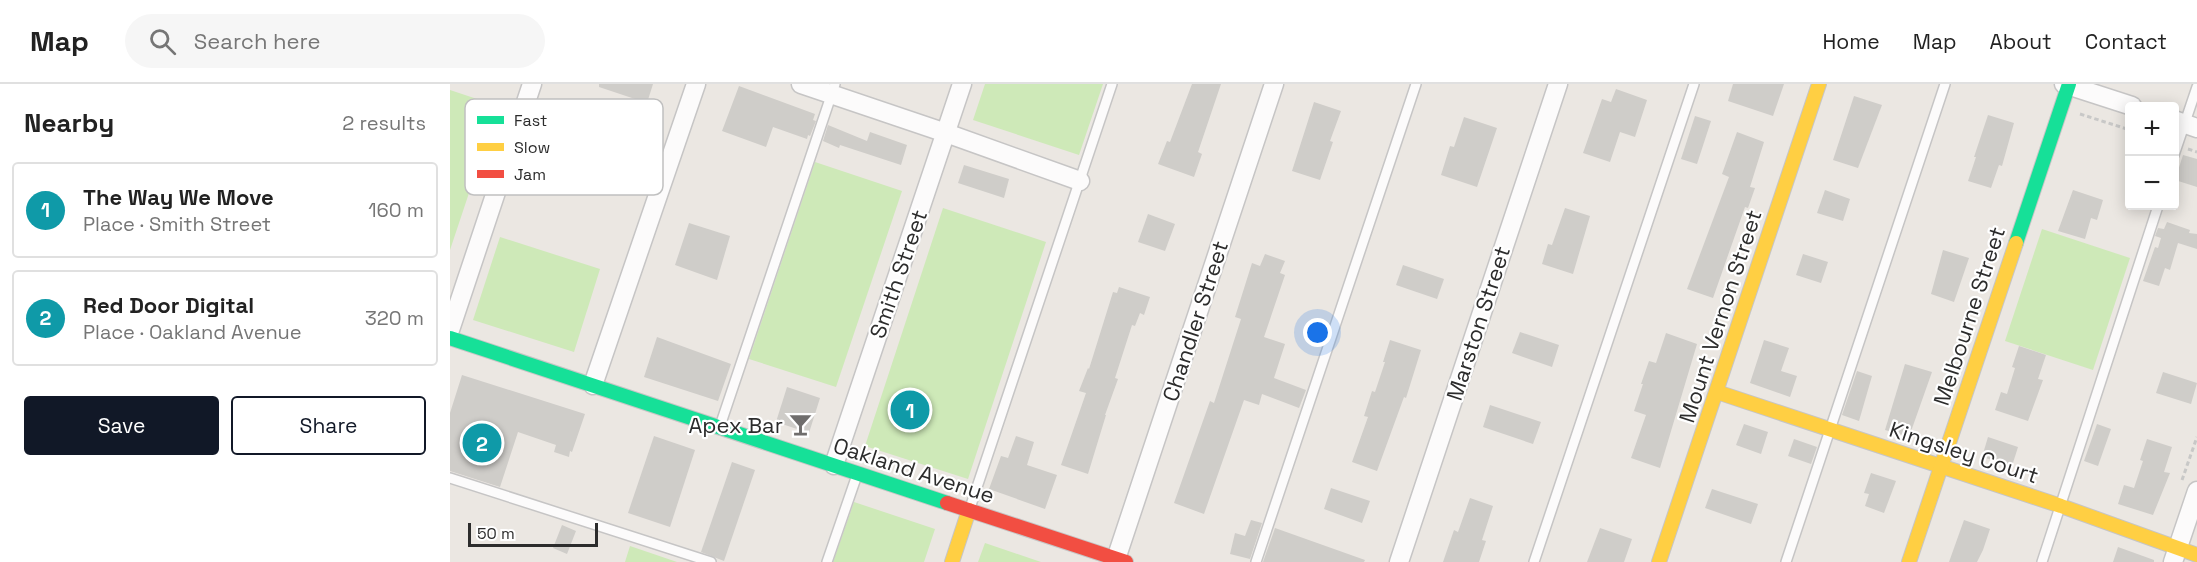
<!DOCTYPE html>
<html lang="en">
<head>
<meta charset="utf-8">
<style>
  :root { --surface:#fff; --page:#f6f6f6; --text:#222; --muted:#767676; --line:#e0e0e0; --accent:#111827 }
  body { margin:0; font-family:"Space Grotesk",sans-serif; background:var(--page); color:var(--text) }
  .controls { position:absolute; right:18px; top:18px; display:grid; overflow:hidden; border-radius:6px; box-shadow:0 3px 15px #0003 }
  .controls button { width:54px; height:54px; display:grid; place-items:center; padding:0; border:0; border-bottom:2px solid var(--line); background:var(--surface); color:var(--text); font:30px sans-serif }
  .scale { position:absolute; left:18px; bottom:15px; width:130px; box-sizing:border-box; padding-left:6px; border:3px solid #2c2c2c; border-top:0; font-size:16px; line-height:21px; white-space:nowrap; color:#2c2c2c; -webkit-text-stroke:4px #fff; paint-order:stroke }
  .you { position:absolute; left:868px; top:249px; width:21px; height:21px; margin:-15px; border:4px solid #fff; border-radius:50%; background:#1a73e8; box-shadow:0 0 0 9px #1a73e833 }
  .badge { display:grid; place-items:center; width:39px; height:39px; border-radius:50%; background:var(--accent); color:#fff; font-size:20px; font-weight:700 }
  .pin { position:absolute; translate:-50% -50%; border:3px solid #fff; box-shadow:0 2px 6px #0006 }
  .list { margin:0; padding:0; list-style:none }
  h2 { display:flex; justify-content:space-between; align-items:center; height:78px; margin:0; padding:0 24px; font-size:26px }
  h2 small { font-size:20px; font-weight:400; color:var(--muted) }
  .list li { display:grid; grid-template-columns:39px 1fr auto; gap:18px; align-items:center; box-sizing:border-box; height:96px; margin:0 12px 12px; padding:0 12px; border:2px solid var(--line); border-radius:6px }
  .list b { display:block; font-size:22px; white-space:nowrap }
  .list p { margin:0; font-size:20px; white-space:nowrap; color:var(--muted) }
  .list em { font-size:20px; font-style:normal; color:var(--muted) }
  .actions { display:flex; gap:12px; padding:18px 24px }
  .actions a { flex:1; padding:14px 0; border:2px solid var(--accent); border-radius:6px; text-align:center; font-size:21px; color:var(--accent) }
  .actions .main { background:var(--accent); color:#fff }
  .icon { flex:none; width:33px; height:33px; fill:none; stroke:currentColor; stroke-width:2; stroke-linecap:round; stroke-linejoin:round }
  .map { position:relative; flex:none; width:1747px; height:478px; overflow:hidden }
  header { display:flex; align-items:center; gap:36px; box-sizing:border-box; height:84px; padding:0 30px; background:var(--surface); border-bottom:2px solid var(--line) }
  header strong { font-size:28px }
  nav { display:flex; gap:33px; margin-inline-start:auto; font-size:21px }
  .search { width:420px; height:54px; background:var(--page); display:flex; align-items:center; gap:15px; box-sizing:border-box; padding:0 21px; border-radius:33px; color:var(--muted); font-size:22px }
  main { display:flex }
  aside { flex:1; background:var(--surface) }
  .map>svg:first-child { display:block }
  .green { fill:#cee9b8 }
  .building { fill:#cfcdc9 }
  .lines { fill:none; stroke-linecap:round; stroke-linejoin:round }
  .lane-casing { stroke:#c6c5c5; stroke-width:12 }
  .street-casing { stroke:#c6c5c5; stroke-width:21 }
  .fast-casing { stroke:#c6c5c5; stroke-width:16 }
  .slow-casing { stroke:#c6c5c5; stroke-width:16 }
  .jam-casing { stroke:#c6c5c5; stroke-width:16 }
  .path { stroke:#c8c8c7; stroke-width:3; stroke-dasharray:4.5 3; stroke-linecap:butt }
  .lane { stroke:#fcfbfb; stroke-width:9 }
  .street { stroke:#fcfbfb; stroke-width:18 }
  .fast { stroke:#16e098; stroke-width:14 }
  .slow { stroke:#ffcf43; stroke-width:14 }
  .jam { stroke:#f24e42; stroke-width:14 }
  .labels { text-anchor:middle; stroke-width:4.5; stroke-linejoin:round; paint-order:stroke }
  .street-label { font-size:22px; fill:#2c2c2c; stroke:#fff }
  .poi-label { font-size:22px; fill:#2c2c2c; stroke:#fff; text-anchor:end }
  .key { fill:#fff; stroke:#c0c0c0; stroke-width:1.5 }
  .key-label { font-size:16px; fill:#2c2c2c }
</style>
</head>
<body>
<header>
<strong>Map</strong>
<div class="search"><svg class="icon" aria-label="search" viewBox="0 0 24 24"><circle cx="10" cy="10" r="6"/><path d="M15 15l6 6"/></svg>Search here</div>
<nav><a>Home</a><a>Map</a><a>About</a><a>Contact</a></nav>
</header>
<main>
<aside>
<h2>Nearby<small>2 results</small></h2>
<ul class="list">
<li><span class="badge" style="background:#0f9aa8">1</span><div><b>The Way We Move</b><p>Place · Smith Street</p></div><em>160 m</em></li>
<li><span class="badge" style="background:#0f9aa8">2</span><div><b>Red Door Digital</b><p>Place · Oakland Avenue</p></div><em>320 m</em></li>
</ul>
<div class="actions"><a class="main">Save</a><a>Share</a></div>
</aside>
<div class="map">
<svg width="1747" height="478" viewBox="0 0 1747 478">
  <rect width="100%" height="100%" fill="#ebe7e2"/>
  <g class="green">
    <polygon points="535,0 653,0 629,71 523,36"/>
    <polygon points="0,6 48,22 0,166"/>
    <polygon points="365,78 452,107 386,303 299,275"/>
    <polygon points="493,124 596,158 518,395 415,362"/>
    <polygon points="1592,145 1680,174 1643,286 1555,257"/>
    <polygon points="50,153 150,185 124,268 23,236"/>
    <polygon points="404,418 485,445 474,478 383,478"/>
    <polygon points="535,459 591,478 528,478"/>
    <polygon points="180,462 227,478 175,478"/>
  </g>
  <g class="building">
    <polygon points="149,0 203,0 197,19 149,3"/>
    <polygon points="742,0 771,0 748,68 752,70 744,93 708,80 717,57 720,58"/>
    <polygon points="1283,0 1334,0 1323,32 1278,17"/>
    <polygon points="289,2 365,30 363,36 366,37 360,52 358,51 357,55 323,43 316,63 272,47"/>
    <polygon points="1166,5 1197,16 1185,53 1170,48 1160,78 1133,69 1152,15 1161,18"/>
    <polygon points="1404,12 1432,21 1408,84 1383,76"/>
    <polygon points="864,18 891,27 880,57 883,58 870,96 842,87"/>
    <polygon points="1538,31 1564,39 1552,82 1549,81 1541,104 1518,97 1526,73 1524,73"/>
    <polygon points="1245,32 1261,37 1247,80 1231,75"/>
    <polygon points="1014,33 1047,44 1027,103 991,91 1000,62 1004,63"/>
    <polygon points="378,41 417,57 420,48 457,61 451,81 390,61 389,64 373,57"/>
    <polygon points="1287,48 1314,58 1300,103 1305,104 1298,124 1295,123 1263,214 1237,205 1279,93 1272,90"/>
    <polygon points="1733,71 1747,75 1747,103 1725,96"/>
    <polygon points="514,81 559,95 554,114 508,99"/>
    <polygon points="1375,106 1400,115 1393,137 1367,129"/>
    <polygon points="1623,106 1653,116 1647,136 1641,134 1635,155 1608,147"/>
    <polygon points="1115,124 1140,132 1123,190 1092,180 1098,160 1102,161"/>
    <polygon points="698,130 725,140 715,167 688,158"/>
    <polygon points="1717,138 1740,146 1739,149 1747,150 1747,165 1728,159 1720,186 1715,184 1709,202 1693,197 1705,163 1708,164 1711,154 1705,152 1708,144 1714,145"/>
    <polygon points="239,139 280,152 267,196 225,181"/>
    <polygon points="1493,166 1519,174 1504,218 1481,210"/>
    <polygon points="815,170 835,177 830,189 835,191 814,253 835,260 824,294 856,306 849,324 812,310 809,321 794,316 754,430 724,419 760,317 764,319 791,235 785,233 802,179 810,182"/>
    <polygon points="1353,170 1378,178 1371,199 1346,191"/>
    <polygon points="953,181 994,195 987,215 946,201"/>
    <polygon points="669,203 700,213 694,231 690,229 685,242 682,241 665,294 668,295 655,331 656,331 638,390 611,381 636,309 629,307 638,284 639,285 663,208 667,209"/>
    <polygon points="1070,248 1109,261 1102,283 1062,269"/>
    <polygon points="1216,249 1247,260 1210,384 1181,374 1196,331 1184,327 1193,300 1191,300 1199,277 1206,279"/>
    <polygon points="207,253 281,280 268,317 194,293"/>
    <polygon points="940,256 971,266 956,314 954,313 927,387 902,378 918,333 914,332 922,307 925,308 935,278 933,278"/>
    <polygon points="1314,256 1339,264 1331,287 1347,292 1340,313 1300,299"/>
    <polygon points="1569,262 1596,271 1588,295 1593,296 1578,337 1545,326 1551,308 1557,310 1565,284 1562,283"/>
    <polygon points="1455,280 1482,288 1459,353 1435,346"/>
    <polygon points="1407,287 1422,292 1409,337 1392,331"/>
    <polygon points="1713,288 1747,299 1741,320 1706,309"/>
    <polygon points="12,291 135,330 122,368 120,367 119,373 104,368 106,361 68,348 50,403 0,387 0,329"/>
    <polygon points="337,303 370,314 359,349 326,338"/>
    <polygon points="1040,321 1091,338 1083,360 1033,343"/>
    <polygon points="1294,340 1318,348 1311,370 1286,361"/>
    <polygon points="1647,340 1661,345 1648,382 1634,377"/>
    <polygon points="204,352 245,366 220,443 178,429"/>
    <polygon points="566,352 584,358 577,381 607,391 595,425 539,405 551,372 558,374"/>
    <polygon points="1538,353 1568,363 1562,382 1532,373"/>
    <polygon points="1344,355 1367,363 1361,380 1338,372"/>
    <polygon points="1697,355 1722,363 1714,388 1720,389 1703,431 1668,420 1674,401 1684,404 1693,377 1690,376"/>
    <polygon points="282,378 305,386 274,477 251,468"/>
    <polygon points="1421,389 1446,397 1434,429 1415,422 1419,410 1414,409"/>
    <polygon points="881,404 920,417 912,439 874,425"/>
    <polygon points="1262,405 1308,420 1301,440 1255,424"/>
    <polygon points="1020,414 1043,422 1032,456 1036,457 1029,478 993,478 1004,446 1008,448"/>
    <polygon points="801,436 812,439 800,475 780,470 785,449 795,452"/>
    <polygon points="1514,436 1540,445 1533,466 1527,478 1499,478"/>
    <polygon points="112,441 126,447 117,470 103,464"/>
    <polygon points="825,444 915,476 914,478 813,478"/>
    <polygon points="1150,444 1182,455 1174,478 1137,478"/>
    <polygon points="1668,463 1704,476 1704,478 1663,478"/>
  </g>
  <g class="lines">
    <defs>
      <g id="lane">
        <polyline points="1724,71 1747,3"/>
        <polyline points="270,342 385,0"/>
        <polyline points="0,394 261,478"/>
        <polyline points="520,424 662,0"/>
        <polyline points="377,478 407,391"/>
        <polyline points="806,478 966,0"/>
        <polyline points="1084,478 1244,0"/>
        <polyline points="1336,478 1495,0"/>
        <polyline points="1592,478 1708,122"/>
      </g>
      <g id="street">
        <polyline points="351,0 496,49 630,97"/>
        <polyline points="1614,0 1682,22"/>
        <polyline points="1724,36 1747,44"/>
        <polyline points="0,246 82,0"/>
        <polyline points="143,301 246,0"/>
        <polyline points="384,381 512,0"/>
        <polyline points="666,475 824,0"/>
        <polyline points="949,478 1108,0"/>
        <polyline points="1723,478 1747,407"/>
      </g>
      <g id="fast">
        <polyline points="1566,159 1619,0"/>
        <polyline points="0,254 497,419"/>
      </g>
      <g id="slow">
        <polyline points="1267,308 1611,422 1747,471"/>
        <polyline points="502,478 519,426"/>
        <polyline points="1209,478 1369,0"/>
        <polyline points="1459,478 1566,159"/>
      </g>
      <polyline id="jam" points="497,419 676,478"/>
    </defs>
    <use href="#lane" class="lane-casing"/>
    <use href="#street" class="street-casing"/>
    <use href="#fast" class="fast-casing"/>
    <use href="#slow" class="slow-casing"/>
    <use href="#jam" class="jam-casing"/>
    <g class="path">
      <polyline points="1630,30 1680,46"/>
      <polyline points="1738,65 1747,68"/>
      <polyline points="1732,396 1747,353"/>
    </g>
    <use href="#lane" class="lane"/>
    <use href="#street" class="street"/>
    <use href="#fast" class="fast"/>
    <use href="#slow" class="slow"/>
    <use href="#jam" class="jam"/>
  </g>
  <defs>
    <symbol id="bar-bare" viewBox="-9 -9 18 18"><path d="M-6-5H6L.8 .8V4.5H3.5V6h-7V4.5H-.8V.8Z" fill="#6f6d6c" stroke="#fff" stroke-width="2.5" paint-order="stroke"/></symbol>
  </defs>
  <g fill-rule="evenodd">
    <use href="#bar-bare" x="334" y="324" width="33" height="33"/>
  </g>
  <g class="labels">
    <g class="street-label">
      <text transform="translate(448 190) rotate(-71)" y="8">Smith Street</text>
      <text transform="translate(1270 232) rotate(-72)" y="8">Mount Vernon Street</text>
      <text transform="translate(1519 232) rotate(-72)" y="8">Melbourne Street</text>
      <text transform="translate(745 237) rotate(-72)" y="8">Chandler Street</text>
      <text transform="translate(1028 239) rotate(-72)" y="8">Marston Street</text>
      <text transform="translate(1514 368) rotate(18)" y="8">Kingsley Court</text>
      <text transform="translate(464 386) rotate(18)" y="8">Oakland Avenue</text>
    </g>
    <g class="poi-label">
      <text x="333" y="349">Apex Bar</text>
    </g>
  </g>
  <rect x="15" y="15" width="198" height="96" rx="9" class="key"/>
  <rect x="27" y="32" width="27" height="8" fill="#16e098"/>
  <rect x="27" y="59" width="27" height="8" fill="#ffcf43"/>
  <rect x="27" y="86" width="27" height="8" fill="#f24e42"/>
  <g class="key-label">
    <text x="64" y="42">Fast</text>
    <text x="64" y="69">Slow</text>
    <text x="64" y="96">Jam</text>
  </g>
</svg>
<div class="controls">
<button>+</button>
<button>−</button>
</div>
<div class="scale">50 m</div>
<div class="you"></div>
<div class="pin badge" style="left:460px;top:326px;background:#0f9aa8">1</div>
<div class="pin badge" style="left:32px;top:359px;background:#0f9aa8">2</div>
</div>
</main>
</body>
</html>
